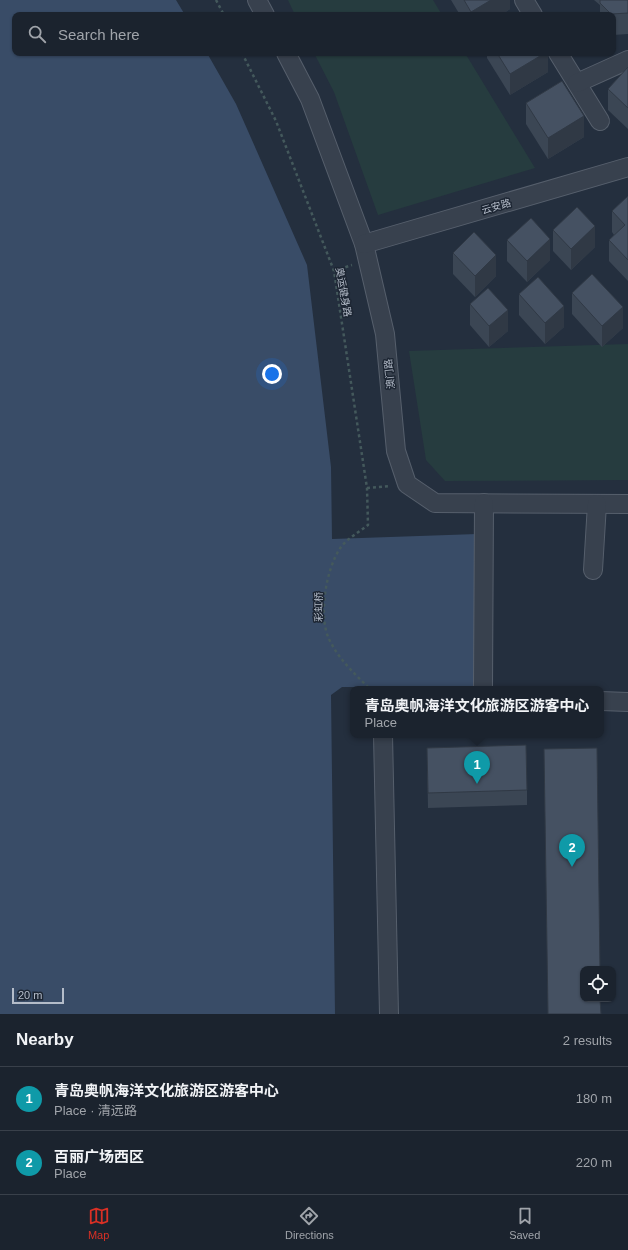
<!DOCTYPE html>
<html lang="en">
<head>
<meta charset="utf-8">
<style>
  :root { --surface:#1b232e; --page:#242b36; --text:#f1f3f6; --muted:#a0a4aa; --line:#39404a; --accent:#d93025 }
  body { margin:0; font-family:Helvetica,"Noto Sans SC",sans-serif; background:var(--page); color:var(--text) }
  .controls { position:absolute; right:12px; bottom:12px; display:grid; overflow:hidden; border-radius:8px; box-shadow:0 1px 3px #0004 }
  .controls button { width:36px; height:36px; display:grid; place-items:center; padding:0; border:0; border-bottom:1px solid var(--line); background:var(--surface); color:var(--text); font:20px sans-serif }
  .scale { position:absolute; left:12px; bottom:10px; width:52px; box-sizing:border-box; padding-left:4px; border:2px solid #b4bcc9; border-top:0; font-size:11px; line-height:14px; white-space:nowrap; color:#b4bcc9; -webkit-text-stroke:3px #1d2633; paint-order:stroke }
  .you { position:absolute; left:272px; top:374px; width:14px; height:14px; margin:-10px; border:3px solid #fff; border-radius:50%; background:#1a73e8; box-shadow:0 0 0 6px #1a73e833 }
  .badge { display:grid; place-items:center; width:26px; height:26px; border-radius:50%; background:var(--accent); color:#fff; font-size:13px; font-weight:700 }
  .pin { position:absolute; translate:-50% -33px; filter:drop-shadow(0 1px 2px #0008) }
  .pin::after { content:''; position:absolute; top:21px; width:14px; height:12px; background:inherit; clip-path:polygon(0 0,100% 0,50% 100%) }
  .popup { position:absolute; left:350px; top:686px; width:254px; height:52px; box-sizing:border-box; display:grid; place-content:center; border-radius:8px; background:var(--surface); filter:drop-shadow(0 1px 3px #0005); font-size:13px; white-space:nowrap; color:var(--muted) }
  .popup b { font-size:15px; color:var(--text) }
  .popup::after { content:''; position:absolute; left:50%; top:100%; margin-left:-8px; border:8px solid transparent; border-top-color:var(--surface) }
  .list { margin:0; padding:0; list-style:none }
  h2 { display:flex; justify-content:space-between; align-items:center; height:52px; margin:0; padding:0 16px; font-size:17px }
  h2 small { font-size:13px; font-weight:400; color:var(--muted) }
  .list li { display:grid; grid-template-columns:26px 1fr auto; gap:12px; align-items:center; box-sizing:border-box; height:64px; padding:0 16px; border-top:1px solid var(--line) }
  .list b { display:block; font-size:15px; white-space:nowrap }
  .list p { margin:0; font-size:13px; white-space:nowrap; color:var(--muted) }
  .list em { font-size:13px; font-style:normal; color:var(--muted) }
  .icon { flex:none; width:22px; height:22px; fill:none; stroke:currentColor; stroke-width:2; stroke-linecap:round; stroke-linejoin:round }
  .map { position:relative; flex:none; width:628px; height:1014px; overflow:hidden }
  .search { position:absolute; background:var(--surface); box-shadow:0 1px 3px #0004; left:12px; right:12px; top:12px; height:44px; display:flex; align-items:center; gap:10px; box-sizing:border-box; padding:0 14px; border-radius:8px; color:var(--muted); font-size:15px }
  .sheet { height:180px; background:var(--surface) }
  nav { display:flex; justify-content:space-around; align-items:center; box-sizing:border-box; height:56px; border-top:1px solid var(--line); background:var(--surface); font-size:11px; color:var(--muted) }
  nav a { display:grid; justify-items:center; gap:2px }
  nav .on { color:var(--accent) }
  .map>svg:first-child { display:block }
  .green { fill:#263c3f }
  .water { fill:#394c67 }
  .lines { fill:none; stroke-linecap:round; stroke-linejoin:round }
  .minor-casing { stroke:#565f6c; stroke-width:20 }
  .path { stroke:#44595c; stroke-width:2.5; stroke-dasharray:3 3; stroke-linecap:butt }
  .minor { stroke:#38414e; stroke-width:18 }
  .wall { fill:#3b4654 }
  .shaded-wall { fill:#303945 }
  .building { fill:#455162; stroke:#303945 }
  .labels { text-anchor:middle; stroke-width:3; stroke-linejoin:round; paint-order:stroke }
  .street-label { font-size:10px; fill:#b4bcc9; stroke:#1d2633 }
</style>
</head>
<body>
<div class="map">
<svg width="628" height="1014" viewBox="0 0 628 1014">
  <rect width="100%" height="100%" fill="#242f3e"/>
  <g class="green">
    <polygon points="288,0 433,0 442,15 295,15"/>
    <polygon points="314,53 465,53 535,168 378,215 334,92"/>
    <polygon points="628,344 628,480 445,481 426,460 409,351"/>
  </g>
  <polygon class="water" points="0,0 176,0 185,15 15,15 15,53 207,53 236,104 307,265 331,467 332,539 477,534 475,687 342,687 331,695 335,1014 0,1014"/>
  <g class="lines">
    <defs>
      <g id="minor">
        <polyline points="257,0 265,15"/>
        <polyline points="524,0 533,15"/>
        <polyline points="286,53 310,99 364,244 385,334 396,451 407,484 435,503 628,504"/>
        <polyline points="558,53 600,121"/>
        <polyline points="577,83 628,60"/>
        <polyline points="364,244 628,167"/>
        <polyline points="593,570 597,504"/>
        <polyline points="483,689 484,503"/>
        <polyline points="601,701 628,702"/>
        <polyline points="383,735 389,1014"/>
      </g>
    </defs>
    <use href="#minor" class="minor-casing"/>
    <g class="path">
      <polyline points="216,0 224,15"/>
      <path d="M242 53 276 121 334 271 367 488 368 525C359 532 348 538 341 547 326 568 318 616 329 639 339 660 354 673 370 689"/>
      <polyline points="334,271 352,265"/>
      <polyline points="367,488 390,486"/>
    </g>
    <use href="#minor" class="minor"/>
  </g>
  <g class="wall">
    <polygon points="451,0 510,0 510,9 501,15 460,15"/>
    <polygon points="594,0 628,0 628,34 613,35 613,15 600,15 600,5"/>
    <polygon points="487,53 548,53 548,72 510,95 487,58"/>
    <polygon points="628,67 628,129 608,110 608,89"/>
    <polygon points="526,103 584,137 548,159 526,124"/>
    <polygon points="628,196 628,281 609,261 609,240 614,235 612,232 612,211"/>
    <polygon points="553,230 595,247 571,270 553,251"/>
    <polygon points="507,240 550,260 527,282 507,261"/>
    <polygon points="453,253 496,276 475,297 453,274"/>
    <polygon points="572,293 623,328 602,347 572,314"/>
    <polygon points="519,294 564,327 545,344 519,315"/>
    <polygon points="470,304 508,331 489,347 470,325"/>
    <polygon points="427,748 527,790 527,805 428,808"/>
  </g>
  <g class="shaded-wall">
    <polygon points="491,0 510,0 510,9 501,15 471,15 471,12"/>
    <polygon points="545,53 548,53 548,72 510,95 510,74"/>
    <polygon points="584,116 584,137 548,159 548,138"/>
    <polygon points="595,226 595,247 571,270 571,249"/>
    <polygon points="550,239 550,260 527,282 527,261"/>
    <polygon points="496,255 496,276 475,297 475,276"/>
    <polygon points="564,306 564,327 545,344 545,323"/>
    <polygon points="623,307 623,328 602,347 602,326"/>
    <polygon points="508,310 508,331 489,347 489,326"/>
  </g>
  <g class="building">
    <polygon points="464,0 491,0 471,12"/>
    <polygon points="600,0 628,0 628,13 611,14 600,3"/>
    <polygon points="497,53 545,53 510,74"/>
    <polygon points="628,67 628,108 608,89"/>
    <polygon points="562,81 584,116 548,138 526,103"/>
    <polygon points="628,196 628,260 609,240 625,225 612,211"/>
    <polygon points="577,207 595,226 571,249 553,230"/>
    <polygon points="531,218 550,239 527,261 507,240"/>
    <polygon points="474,232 496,255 475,276 453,253"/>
    <polygon points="592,274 623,307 602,326 572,293"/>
    <polygon points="538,277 564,306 545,323 519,294"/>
    <polygon points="488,288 508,310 489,326 470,304"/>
    <polygon points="526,745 527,790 428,793 427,748"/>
    <polygon points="597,748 600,969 583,969 583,999 600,999 601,1014 548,1014 544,749"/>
  </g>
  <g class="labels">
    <g class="street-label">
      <text transform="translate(496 206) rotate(-16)" y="4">云安路</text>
      <text transform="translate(344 292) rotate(80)" y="4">奥运健身路</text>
      <text transform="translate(389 374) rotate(-96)" y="4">澳门路</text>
      <text transform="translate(318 607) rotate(-90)" y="4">彩虹桥</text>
    </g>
  </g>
</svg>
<div class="controls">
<button><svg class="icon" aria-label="locate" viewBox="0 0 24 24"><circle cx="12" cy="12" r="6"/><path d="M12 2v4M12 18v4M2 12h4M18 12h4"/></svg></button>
</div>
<div class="scale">20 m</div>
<div class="you"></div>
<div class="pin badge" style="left:477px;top:784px;background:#0f9aa8">1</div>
<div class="popup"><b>青岛奥帆海洋文化旅游区游客中心</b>Place</div>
<div class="pin badge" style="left:572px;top:867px;background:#0f9aa8">2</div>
<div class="search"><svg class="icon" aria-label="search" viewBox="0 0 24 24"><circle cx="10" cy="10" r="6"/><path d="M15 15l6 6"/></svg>Search here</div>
</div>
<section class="sheet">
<h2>Nearby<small>2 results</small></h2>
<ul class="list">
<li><span class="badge" style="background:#0f9aa8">1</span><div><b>青岛奥帆海洋文化旅游区游客中心</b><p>Place · 清远路</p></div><em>180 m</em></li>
<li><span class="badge" style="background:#0f9aa8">2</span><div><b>百丽广场西区</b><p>Place</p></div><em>220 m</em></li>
</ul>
</section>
<nav>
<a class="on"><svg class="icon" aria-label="map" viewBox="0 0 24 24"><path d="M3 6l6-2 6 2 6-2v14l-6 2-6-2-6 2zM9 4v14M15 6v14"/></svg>Map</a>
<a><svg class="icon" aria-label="directions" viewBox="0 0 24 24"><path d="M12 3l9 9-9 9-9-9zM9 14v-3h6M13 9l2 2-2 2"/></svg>Directions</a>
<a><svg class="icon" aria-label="saved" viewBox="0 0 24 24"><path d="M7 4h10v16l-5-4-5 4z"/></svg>Saved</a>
</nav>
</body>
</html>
